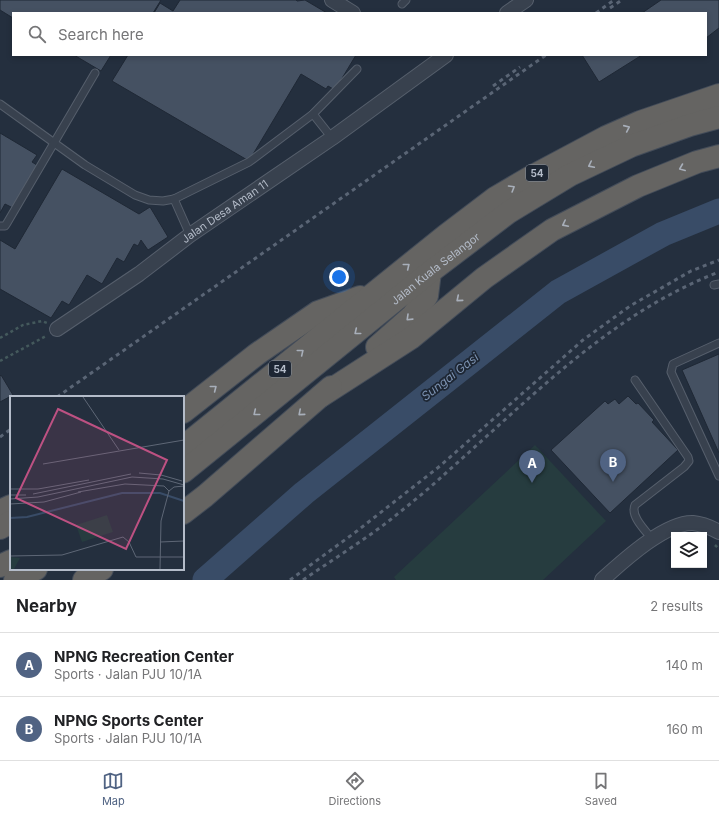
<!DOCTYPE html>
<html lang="en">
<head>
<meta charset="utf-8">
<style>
  :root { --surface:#fff; --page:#f6f6f6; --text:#202124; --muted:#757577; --line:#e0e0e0; --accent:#506383 }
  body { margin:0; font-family:Inter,sans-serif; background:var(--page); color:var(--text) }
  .controls { position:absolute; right:12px; bottom:12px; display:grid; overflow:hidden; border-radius:0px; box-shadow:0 2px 6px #0003 }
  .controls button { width:36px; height:36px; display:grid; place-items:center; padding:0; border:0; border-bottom:1px solid var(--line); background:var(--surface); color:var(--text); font:20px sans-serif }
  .you { position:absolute; left:339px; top:277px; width:14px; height:14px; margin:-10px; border:3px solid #fff; border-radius:50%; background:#1a73e8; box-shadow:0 0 0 6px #1a73e833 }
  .badge { display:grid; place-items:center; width:26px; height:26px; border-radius:50%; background:var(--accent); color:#fff; font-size:13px; font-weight:700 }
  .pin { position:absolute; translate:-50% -33px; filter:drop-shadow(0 1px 2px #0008) }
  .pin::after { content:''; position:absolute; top:21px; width:14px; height:12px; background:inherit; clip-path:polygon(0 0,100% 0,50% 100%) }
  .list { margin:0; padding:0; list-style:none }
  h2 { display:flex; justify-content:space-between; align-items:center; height:52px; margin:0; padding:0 16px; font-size:17px }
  h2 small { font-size:13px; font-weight:400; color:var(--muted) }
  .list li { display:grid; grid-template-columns:26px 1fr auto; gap:12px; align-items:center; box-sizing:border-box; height:64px; padding:0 16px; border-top:1px solid var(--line) }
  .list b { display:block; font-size:15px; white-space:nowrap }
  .list p { margin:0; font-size:13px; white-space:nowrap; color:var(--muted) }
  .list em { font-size:13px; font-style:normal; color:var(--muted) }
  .icon { flex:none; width:22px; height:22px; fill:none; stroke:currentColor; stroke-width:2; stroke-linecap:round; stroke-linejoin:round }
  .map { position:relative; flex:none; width:719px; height:580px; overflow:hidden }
  .search { position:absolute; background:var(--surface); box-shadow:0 2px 6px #0003; left:12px; right:12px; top:12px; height:44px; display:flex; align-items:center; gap:10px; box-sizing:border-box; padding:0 14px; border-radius:0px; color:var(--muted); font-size:15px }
  .sheet { height:180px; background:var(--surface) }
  nav { display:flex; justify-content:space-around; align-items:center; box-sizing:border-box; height:56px; border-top:1px solid var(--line); background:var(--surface); font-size:11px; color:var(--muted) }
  nav a { display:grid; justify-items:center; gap:2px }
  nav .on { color:var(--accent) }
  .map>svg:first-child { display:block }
  .green { fill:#263c3f }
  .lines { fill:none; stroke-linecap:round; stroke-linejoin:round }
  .river { stroke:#394c67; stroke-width:25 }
  .building { fill:#455162; stroke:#1f2835 }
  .service-casing { stroke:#565f6c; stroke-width:9 }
  .minor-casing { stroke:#565f6c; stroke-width:16 }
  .trunk-casing { stroke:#434c59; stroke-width:24 }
  .path { stroke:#44595c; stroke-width:2.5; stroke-dasharray:3 3; stroke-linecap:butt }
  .service { stroke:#38414e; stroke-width:7 }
  .minor { stroke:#38414e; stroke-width:14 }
  .trunk { stroke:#656462; stroke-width:22 }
  .rail { stroke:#5a6575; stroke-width:3; stroke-dasharray:4 4; stroke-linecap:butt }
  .oneway { stroke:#a8afba }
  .labels { text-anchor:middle; stroke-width:3.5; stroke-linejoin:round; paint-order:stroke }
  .shield { fill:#1d2633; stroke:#878f9c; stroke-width:1 }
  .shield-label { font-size:10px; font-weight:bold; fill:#b4bcc9 }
  .street-label { font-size:11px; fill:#b4bcc9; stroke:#1d2633 }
  .water-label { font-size:12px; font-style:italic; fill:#7c92b1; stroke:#1d2633 }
  .inset-river { fill:none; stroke:#394c67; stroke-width:2 }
  .inset-road { fill:none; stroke:#5e6776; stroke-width:1 }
  .view { fill:#bd5182; fill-opacity:0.15; stroke:#bd5182; stroke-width:2 }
  .inset-edge { fill:none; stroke:#b4bcc9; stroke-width:2 }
</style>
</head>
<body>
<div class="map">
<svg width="719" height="580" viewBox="0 0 719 580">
  <rect width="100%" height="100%" fill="#242f3e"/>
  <polygon class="green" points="535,445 606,521 543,580 396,580 394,577"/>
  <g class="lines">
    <polyline class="river" points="205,580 304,493 558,292 663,234 719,211"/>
  </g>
  <g class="building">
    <polygon points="0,0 161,0 153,13 13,13 13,18 0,10"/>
    <polygon points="180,0 296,0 297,1 305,0 327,13 154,13 160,3 173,11"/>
    <polygon points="661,0 719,0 719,28 706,38 706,13 642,13"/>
    <polygon points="74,55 111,55 101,71"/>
    <polygon points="128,55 356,55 335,90 328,86 326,89 301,74 249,161 112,81"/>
    <polygon points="582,55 642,55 599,82"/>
    <polygon points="0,133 37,155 32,162 40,167 15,209 5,204 0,213"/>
    <polygon points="62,169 139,214 150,207 168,237 148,250 141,240 138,246 134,244 124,262 117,258 102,284 87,275 69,305 62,301 51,318 0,289 0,240 15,249"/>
    <polygon points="719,354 719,453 682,370"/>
    <polygon points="1,375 13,395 0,402 0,376"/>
    <polygon points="628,396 636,404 638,403 654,420 652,422 678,450 610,513 551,450 605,401 608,404 615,399 619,404"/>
  </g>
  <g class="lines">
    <defs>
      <g id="service">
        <polyline points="402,4 406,0"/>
        <polyline points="0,104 85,165 135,195 149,200 163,201 174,199"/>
        <polyline points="313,114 332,138"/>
        <polyline points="0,226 5,226 7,223 95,73"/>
        <polyline points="190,235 174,199 249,162 313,114 357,69"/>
        <polyline points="714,285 719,284"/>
        <polyline points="719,343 673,364 671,372 719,476"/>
        <path d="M635 380 688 457 689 461 684 467 635 505C630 516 645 530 652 539"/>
      </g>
      <g id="minor">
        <polyline points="332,0 353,13"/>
        <polyline points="507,13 526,0"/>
        <path id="s1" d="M57 329 139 274 190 235 332 138 446 55"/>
        <path d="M602 580C622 562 665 522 693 523 703 524 710 527 719 532"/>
      </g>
      <g id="trunk">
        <polyline points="377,347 412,316 427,296 430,272"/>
        <polyline points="321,396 411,338 484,278 552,230 638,186 697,162 719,156"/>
        <polyline points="183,412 257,354 318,312 360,297"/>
        <polyline points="183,447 445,236 495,198 529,178 606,137 640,122 719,95"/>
        <path id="s2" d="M183 472 430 272 509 212 570 175 631 146 690 125 719 117"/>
        <polyline points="0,511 11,506"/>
        <polyline points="183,513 205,496 331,387"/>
        <polyline points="0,528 11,522"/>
        <polyline points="0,566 11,561"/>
        <polyline points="15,580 36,569"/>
        <polyline points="84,580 102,569"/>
      </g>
    </defs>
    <use href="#service" class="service-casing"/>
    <use href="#minor" class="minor-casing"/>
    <use href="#trunk" class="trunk-casing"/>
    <g class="path">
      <polyline points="0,338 23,325 42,321 47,323"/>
      <polyline points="0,361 46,336"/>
      <polyline points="715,545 719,549"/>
    </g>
    <use href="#service" class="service"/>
    <use href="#minor" class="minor"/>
    <use href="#trunk" class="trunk"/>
    <g class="rail">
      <polyline points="610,8 622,0"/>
      <polyline points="596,13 614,0"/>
      <polyline points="493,86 520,67"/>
      <polyline points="57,397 546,55"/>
      <polyline points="0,437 11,429"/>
      <polyline points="290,580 357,531 440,466 583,340 630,306 691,271 719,260"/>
      <path d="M303 580C332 560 363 541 390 520 410 504 430 488 448 471 532 397 612 313 719 272"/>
    </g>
  </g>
  <defs><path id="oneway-chevron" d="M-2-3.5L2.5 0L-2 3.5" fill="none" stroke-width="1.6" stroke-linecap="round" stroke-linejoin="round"/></defs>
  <g class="oneway">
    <use href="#oneway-chevron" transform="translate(627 128) rotate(-24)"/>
    <use href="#oneway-chevron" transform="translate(591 165) rotate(154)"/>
    <use href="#oneway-chevron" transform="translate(682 168) rotate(158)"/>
    <use href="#oneway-chevron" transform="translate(512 188) rotate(-31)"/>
    <use href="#oneway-chevron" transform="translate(565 224) rotate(153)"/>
    <use href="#oneway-chevron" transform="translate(407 266) rotate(-39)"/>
    <use href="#oneway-chevron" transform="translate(459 299) rotate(140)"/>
    <use href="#oneway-chevron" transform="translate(409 318) rotate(136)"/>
    <use href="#oneway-chevron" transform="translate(357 332) rotate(141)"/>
    <use href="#oneway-chevron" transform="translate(301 352) rotate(-39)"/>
    <use href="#oneway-chevron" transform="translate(214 388) rotate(-38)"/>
    <use href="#oneway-chevron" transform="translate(256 413) rotate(141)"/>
    <use href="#oneway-chevron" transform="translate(301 413) rotate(139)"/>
  </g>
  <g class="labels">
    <g class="shield">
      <rect x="526" y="165" width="22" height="16" rx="3"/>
      <rect x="269" y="361" width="22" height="16" rx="3"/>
    </g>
    <g class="shield-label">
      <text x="537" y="177">54</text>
      <text x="280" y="373">54</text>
    </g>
    <g class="street-label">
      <text dy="4" stroke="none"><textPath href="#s1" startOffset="205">Jalan Desa Aman 11</textPath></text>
      <text dy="4" stroke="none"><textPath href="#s2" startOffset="324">Jalan Kuala Selangor</textPath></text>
    </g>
    <g class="water-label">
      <text transform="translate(450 377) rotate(-38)" y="4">Sungai Gasi</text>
    </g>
  </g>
  <g transform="translate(10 396)">
    <rect width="174" height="174" fill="#242f3e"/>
    <path d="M97 119 103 136 72 146 66 129ZM0 161 10 162 4 173H0Z" fill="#263c3f"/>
    <path class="inset-river" d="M0 122 17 121 112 97H150L174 105"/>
    <path class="inset-road" d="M73 1 109 54M33 68 174 44M129 77 151 79 172 85M0 93H28L79 84M68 96 115 88 154 90 159 95 164 91 174 90M23 98 121 78M0 99H16M0 103 28 101 122 81 153 83 174 89M0 108 34 106 71 96M150 146 174 145M0 160 52 159 113 141 119 146 126 161H174M150 173 151 125 159 95"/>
    <path class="view" d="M48 13 157 64 116 153 6 102Z"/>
    <rect width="174" height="174" class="inset-edge"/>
  </g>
</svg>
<div class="controls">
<button><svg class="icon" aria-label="layers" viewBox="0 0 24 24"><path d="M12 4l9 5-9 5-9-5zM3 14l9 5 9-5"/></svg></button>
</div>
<div class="you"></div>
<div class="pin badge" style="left:532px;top:483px">A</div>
<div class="pin badge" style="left:613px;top:482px">B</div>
<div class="search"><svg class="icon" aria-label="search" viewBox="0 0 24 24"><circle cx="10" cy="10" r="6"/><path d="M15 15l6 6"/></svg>Search here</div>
</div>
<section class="sheet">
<h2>Nearby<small>2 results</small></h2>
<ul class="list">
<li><span class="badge">A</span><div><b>NPNG Recreation Center</b><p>Sports · Jalan PJU 10/1A</p></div><em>140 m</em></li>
<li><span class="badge">B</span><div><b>NPNG Sports Center</b><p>Sports · Jalan PJU 10/1A</p></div><em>160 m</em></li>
</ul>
</section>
<nav>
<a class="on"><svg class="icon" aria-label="map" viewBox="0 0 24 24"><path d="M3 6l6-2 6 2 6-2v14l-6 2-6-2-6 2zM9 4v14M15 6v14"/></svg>Map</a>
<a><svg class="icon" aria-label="directions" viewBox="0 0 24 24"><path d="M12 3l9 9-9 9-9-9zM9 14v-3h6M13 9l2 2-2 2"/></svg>Directions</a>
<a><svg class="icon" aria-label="saved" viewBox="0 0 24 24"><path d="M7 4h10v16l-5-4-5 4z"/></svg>Saved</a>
</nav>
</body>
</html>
